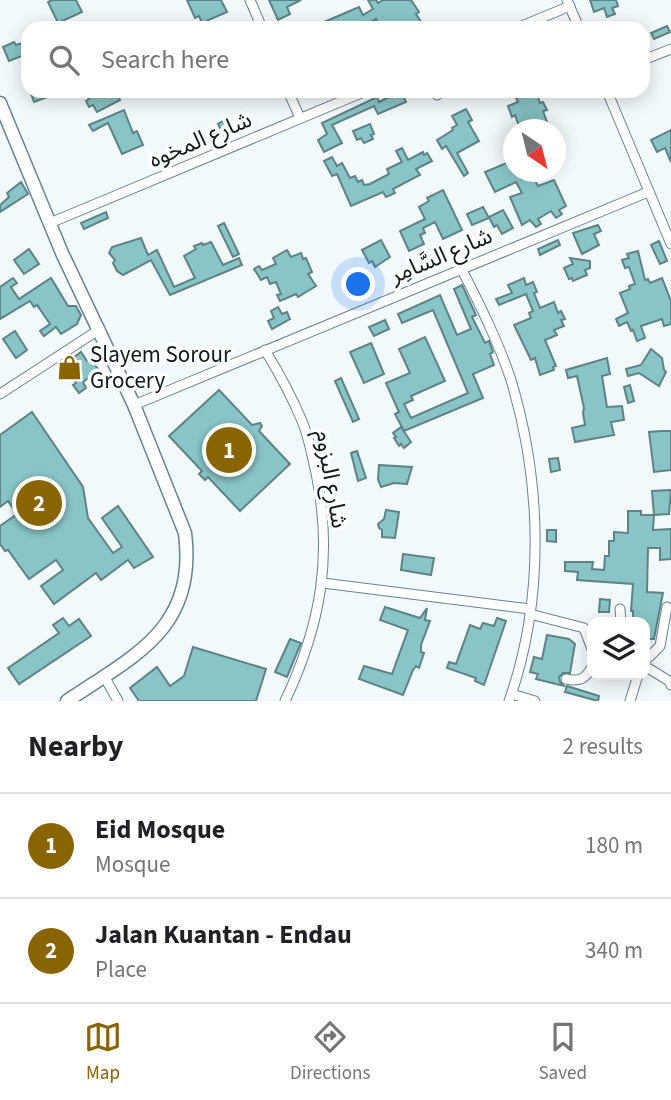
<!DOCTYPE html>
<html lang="en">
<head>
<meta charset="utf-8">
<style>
  :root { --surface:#fff; --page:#f2f2f2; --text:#202124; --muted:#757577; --line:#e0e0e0; --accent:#886501 }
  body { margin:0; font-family:"Source Sans 3","Noto Sans Arabic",sans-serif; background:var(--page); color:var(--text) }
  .controls { position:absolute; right:21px; bottom:21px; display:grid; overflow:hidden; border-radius:14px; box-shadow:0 4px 18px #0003 }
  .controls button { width:63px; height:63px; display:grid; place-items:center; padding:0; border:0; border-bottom:2px solid var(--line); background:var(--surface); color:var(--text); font:35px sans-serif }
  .compass { position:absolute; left:503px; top:119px; width:63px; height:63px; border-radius:50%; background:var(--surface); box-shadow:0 4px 18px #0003; rotate:145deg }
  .you { position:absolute; left:359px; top:285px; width:24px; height:24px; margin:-18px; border:5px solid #fff; border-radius:50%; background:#1a73e8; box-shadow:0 0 0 10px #1a73e833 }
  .badge { display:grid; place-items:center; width:46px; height:46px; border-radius:50%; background:var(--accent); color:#fff; font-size:23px; font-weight:700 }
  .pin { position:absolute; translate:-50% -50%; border:4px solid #fff; box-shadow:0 2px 7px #0006 }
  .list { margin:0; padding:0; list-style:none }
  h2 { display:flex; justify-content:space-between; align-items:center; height:91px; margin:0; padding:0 28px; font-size:30px }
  h2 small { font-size:23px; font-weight:400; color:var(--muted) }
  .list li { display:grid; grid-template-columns:46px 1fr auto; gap:21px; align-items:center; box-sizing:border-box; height:105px; padding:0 28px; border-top:2px solid var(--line) }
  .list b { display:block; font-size:26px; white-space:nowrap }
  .list p { margin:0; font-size:23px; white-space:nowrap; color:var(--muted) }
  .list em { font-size:23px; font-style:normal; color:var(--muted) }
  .icon { flex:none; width:38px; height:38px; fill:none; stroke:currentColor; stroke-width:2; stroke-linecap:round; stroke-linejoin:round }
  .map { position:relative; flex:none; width:671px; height:701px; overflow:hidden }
  .search { position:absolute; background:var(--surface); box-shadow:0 4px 18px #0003; left:21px; right:21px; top:21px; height:77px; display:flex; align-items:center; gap:18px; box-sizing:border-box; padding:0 24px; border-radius:21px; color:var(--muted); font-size:26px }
  .sheet { height:301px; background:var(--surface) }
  nav { display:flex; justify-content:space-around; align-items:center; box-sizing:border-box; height:98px; border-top:2px solid var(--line); background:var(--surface); font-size:19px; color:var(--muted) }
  nav a { display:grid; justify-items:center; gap:4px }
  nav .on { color:var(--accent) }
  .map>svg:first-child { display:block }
  .building { fill:#89c4c6; stroke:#5e8384; stroke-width:2 }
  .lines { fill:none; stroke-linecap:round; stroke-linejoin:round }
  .street-casing { stroke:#658492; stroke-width:11 }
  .secondary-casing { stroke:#658492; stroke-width:15 }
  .street { stroke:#fff; stroke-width:9 }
  .secondary { stroke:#fff; stroke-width:12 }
  .labels { text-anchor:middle; stroke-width:7; stroke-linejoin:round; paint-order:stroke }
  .street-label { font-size:23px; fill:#0d1a1f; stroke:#fff }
  .poi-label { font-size:23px; fill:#0d1a1f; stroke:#fff; text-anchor:start }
</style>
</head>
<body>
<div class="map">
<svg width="671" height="701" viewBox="0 0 671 701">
  <rect width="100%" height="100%" fill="#f2f9fc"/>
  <g class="building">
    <polygon points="52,0 76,0 82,12 58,23 48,2"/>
    <polygon points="187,0 221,0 227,12 202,23 199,16 195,18"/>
    <polygon points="269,0 301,0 287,7 290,14 278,20"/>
    <polygon points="368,0 376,0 378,3 383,0 411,0 419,12 416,14 425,28 381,28 376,19 364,26 365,28 310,28 359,7 363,15 373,9"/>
    <polygon points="590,0 616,0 618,6 612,8 615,14 607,17 604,8 594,12"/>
    <polygon points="667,26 670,32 654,39 651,33"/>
    <polygon points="14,42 16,45 22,43 27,54 9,61 3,47"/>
    <polygon points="30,91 60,91 61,92 34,102"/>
    <polygon points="85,91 115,91 120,100 97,112 93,105 89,107 86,101 89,99"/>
    <polygon points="401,91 406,102 378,114 374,106 332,125 342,143 324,152 318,140 327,134 322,123 377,97 379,102"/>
    <polygon points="536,91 540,103 543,102 547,110 543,111 547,122 520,129 515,115 512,117 508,106 518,102 516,98"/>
    <polygon points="466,109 472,120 468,122 479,141 457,153 468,173 464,176 446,146 442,149 437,140 453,130 452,128 457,125 452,116"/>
    <polygon points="124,110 133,133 137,131 143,145 122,154 108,123 93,131 89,125"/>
    <polygon points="225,120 231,133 224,136 218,124"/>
    <polygon points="370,124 374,134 371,135 373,139 364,143 361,138 357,140 353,131"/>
    <polygon points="671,130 671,162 665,148 657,152 651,140"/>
    <polygon points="402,148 408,160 423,152 424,155 427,153 432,161 416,169 420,175 393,189 395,193 386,197 383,192 351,206 337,174 332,176 324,161 332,157 337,166 342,163 350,178 355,176 358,182 362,180 364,185 370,184 389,174 387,169 402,162 396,151"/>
    <polygon points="514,160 514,172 518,172 522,179 531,173 538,186 554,180 566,206 559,210 562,214 556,218 551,211 538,219 541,224 536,227 530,220 522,225 510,197 522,193 516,182 495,192 485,172"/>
    <polygon points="21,182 28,194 0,212 0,205 9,197 7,193"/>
    <polygon points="443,190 462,230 443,239 435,222 423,228 425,233 420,235 424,244 409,251 400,231 425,219 419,207 429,201 427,198"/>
    <polygon points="483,207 489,218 472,225 467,214"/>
    <polygon points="503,210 513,228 502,234 497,225 494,227 489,217"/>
    <polygon points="106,212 108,218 84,229 81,223"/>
    <polygon points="224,223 239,254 233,257 218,226"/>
    <polygon points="598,225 601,231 594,234 599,245 582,254 573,233"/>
    <polygon points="141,238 148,255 157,250 174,287 195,278 184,256 196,249 194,246 202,243 203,245 211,242 223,265 239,258 242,265 170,295 151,260 123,275 117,271 113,263 115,260 109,253 112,247"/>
    <polygon points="381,240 390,257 375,267 372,261 369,263 362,250"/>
    <polygon points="558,240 560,245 540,255 538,249"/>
    <polygon points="659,241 667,261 660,264 651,245"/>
    <polygon points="29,249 39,264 24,274 14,260"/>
    <polygon points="287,250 291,257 301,253 303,259 306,258 312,272 308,274 316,286 298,297 296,294 280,301 277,295 281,294 276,282 270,284 267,277 261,280 254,269 259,266 262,270 276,264 273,258"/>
    <polygon points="638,251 645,280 648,279 650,283 662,278 671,301 671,324 664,326 662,319 641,326 645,338 637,341 633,330 631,331 627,322 619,326 616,319 628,313 620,293 630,289 629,286 635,284 629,267 625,268 622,260 629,258 627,254"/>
    <polygon points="570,258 590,261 590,268 585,270 587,275 573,281 572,278 569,279 564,268 573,264"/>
    <polygon points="13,278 17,283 11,287 19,299 51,278 68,306 76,306 81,315 77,324 61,334 56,327 44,336 40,331 50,324 37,305 34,307 30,301 0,319 0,287"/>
    <polygon points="524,278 526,285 533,282 537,292 534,293 540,308 554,302 558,313 561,311 565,319 561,320 564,326 554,330 557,335 545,340 556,366 553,367 554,370 540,375 535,358 531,360 514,325 531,318 529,313 533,311 526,294 499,305 496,299 512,293 508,285"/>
    <polygon points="462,285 476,315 472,317 485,343 489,341 493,352 490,354 494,365 473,374 483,398 404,431 395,414 399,412 386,383 410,373 399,349 425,337 445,381 411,396 413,400 404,404 411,418 468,393 433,310 402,323 398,314 440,295 457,335 471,329 454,289"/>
    <polygon points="278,307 282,314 287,312 290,319 272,329 268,321 274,318 271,311"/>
    <polygon points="385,320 389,329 374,336 369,327"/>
    <polygon points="15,331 27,350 16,358 3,339"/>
    <polygon points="371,343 384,374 364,383 350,352"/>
    <polygon points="651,349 662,358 664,370 666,372 659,386 639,373 628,376 626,369 641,365"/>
    <polygon points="81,352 87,361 90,359 99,370 83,382 86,388 79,393 73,385 76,383 63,365 68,358 70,360"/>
    <polygon points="607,358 610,374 602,376 607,407 622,406 624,420 611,422 614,435 575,442 572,428 585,425 583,413 584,408 577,376 568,378 566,370"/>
    <polygon points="341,378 359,419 353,422 335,381"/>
    <polygon points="630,385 634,401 628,403 624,387"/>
    <polygon points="219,390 252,425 260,423 262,426 259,431 290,464 240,511 208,477 205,480 199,474 202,471 169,436"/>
    <polygon points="32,412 83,487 88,518 113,553 122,547 102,518 118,506 153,557 134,568 128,560 101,580 96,573 54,604 41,586 63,570 56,560 29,579 8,550 5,551 0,544 0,526 17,514 8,501 0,507 0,435"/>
    <polygon points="401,427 411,442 404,448 401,444 399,446 394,438 396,437 393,433"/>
    <polygon points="661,431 671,431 671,470 654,472 649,432"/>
    <polygon points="357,451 366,478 358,481 351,453"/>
    <polygon points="558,458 560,470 551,472 549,459"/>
    <polygon points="379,465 412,467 407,484 394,483 381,487 378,479"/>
    <polygon points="671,490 669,514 654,515 652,491"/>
    <polygon points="386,510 399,512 395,538 382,537 382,530 379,528 378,524 384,519"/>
    <polygon points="628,511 641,511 641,515 654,515 653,530 671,529 671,559 660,560 660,548 648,548 647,592 663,593 654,639 645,639 645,622 633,622 633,611 631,611 633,584 577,580 578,572 565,571 565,562 593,562 592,569 604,570 605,556 609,556 609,541 614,541 614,532 628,533"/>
    <polygon points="547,530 556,530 556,542 547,541"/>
    <polygon points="403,554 434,558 431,575 401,570"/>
    <polygon points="600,599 610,600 609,612 599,612"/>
    <polygon points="385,607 420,618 427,608 425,620 430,621 421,645 421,652 424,653 419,668 416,666 413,670 403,695 359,679 364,666 392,674 408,630 380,620"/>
    <polygon points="63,618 69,626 79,619 91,636 19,684 8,668 59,633 53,625"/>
    <polygon points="497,618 506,621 484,685 475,681 476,678 447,668 449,662 456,664 470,625 480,629 483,623 494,626"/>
    <polygon points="547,635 569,639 575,644 570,673 563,673 559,677 560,682 564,686 536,679 538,674 530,672 534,657 542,659"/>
    <polygon points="290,639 301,643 287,677 275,672"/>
    <polygon points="193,647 266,669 256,701 139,701 130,688 157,667 170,686 184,676"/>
    <polygon points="567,686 599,696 598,701 565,692"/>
  </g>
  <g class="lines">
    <defs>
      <g id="street">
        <polyline points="250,0 262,28"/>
        <polyline points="567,0 579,28"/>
        <polyline points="517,28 570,6"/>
        <polyline points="643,60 671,49"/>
        <polyline points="288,91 300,118"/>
        <polyline points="435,91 437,95"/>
        <polyline points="607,91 671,244"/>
        <polyline points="50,223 366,91"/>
        <path d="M461 268C480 305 498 341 511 380 542 483 545 599 509 701"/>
        <path d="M265 350C279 373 292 397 302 421 309 437 312 456 316 473 333 556 321 625 285 701"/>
        <polyline points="0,394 100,329"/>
        <polyline points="134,405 648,192"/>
        <polyline points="323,583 530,609"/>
        <polyline points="620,609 621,622"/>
        <polyline points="530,614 584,628 592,649"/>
        <polyline points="649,657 660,646 667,607"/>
        <polyline points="648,668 669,681 671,685"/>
        <polyline points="104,676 118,701"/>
        <path d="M566 679C580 682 585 679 592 667"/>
        <polyline points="512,694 535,701"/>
        <polyline points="630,701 638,675"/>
      </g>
      <path id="secondary" d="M0 103 62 253 134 405 185 533C197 629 135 655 67 701"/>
    </defs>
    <use href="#street" class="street-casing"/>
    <use href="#secondary" class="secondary-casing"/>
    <use href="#street" class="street"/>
    <use href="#secondary" class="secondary"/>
  </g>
  <defs>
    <symbol id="shop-bare" viewBox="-9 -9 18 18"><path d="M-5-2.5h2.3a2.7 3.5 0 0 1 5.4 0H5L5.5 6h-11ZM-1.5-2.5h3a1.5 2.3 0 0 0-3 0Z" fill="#886501" stroke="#fff" stroke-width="2.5" paint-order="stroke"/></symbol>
  </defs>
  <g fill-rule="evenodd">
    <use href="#shop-bare" x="52" y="350" width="35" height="35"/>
  </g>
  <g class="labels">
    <g class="street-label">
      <text transform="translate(200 139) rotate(-23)" y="8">شارع المخوه</text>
      <text transform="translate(441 255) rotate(-23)" y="8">شارع السَّامِر</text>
      <text transform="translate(332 479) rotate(80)" y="8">شارع البزوم</text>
    </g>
    <g class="poi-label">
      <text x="90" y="362">Slayem Sorour<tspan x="90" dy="26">Grocery</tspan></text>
    </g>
  </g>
</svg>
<div class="controls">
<button><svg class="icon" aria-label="layers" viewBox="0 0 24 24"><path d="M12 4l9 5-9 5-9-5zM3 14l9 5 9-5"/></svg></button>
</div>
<svg class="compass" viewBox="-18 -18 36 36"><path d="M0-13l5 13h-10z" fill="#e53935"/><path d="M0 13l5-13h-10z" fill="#757577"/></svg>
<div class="you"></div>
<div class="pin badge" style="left:229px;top:450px">1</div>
<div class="pin badge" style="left:39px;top:503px">2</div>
<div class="search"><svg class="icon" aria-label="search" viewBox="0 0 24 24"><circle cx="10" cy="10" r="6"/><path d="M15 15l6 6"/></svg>Search here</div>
</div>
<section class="sheet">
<h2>Nearby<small>2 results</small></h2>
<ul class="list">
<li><span class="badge">1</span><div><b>Eid Mosque</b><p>Mosque</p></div><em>180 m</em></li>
<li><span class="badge">2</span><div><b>Jalan Kuantan - Endau</b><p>Place</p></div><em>340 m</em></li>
</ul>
</section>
<nav>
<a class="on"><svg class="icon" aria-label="map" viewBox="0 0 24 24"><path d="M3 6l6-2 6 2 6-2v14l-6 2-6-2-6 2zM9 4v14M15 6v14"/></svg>Map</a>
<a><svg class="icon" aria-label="directions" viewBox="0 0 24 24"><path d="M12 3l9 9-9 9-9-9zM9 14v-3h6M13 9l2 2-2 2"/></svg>Directions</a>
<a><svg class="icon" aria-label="saved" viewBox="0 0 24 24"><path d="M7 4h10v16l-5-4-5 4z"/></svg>Saved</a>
</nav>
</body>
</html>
